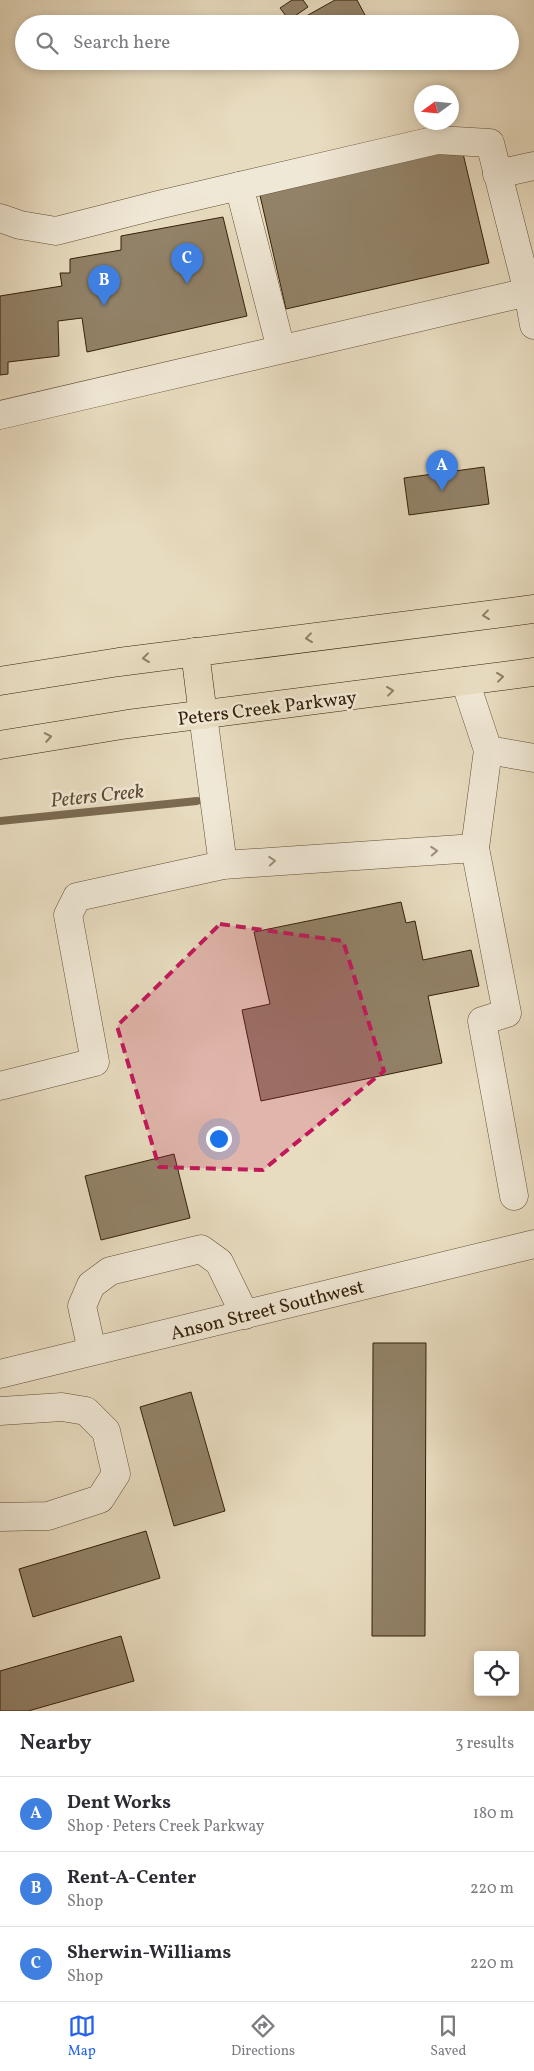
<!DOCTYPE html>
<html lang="en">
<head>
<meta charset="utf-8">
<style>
  :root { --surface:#fff; --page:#f2f2f3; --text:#2b2b33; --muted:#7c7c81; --line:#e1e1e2; --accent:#2563eb }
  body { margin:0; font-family:Vollkorn,serif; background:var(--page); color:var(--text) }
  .controls { position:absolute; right:15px; bottom:15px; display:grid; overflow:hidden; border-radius:5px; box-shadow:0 2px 8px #0003 }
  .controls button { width:45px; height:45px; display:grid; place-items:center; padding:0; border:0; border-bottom:1px solid var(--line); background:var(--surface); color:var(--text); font:25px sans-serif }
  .compass { position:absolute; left:414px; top:85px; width:45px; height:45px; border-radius:50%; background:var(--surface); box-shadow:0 2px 8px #0003; rotate:255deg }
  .you { position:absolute; left:218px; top:1138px; width:18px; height:18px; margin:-12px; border:4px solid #fff; border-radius:50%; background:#1a73e8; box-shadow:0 0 0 8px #1a73e833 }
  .badge { display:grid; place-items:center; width:32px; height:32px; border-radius:50%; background:var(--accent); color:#fff; font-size:16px; font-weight:700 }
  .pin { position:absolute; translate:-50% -41px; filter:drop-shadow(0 1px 2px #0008) }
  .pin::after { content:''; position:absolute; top:26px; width:18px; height:15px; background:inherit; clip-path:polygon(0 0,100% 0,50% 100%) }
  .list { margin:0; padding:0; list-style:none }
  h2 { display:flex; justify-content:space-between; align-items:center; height:65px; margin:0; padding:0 20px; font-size:21px }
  h2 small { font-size:16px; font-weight:400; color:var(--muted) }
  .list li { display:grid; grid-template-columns:32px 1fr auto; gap:15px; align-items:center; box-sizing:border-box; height:75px; padding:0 20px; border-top:1px solid var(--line) }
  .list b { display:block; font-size:19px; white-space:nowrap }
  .list p { margin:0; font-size:16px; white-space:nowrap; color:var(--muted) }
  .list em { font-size:16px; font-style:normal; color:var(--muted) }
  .icon { flex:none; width:28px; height:28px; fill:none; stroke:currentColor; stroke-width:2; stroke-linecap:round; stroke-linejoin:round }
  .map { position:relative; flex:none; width:534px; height:1711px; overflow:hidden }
  .search { position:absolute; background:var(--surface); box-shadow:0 2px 8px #0003; left:15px; right:15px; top:15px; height:55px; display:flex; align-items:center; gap:12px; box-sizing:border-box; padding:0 18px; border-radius:28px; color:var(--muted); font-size:19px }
  .sheet { height:290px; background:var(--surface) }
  nav { display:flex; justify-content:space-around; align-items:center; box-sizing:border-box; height:70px; border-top:1px solid var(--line); background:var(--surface); font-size:14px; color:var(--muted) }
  nav a { display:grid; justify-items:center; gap:2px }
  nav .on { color:var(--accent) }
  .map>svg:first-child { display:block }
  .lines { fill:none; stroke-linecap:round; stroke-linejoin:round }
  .stream { stroke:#7b6a51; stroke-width:8 }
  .building { fill:#928268; stroke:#342008 }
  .minor-casing { stroke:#614f36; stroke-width:29 }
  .major-casing { stroke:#342008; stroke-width:29 }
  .minor { stroke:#f0e8d6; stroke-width:28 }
  .major { stroke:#e8dcc0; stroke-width:28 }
  .oneway { stroke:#8e7e64 }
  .oneway2 { stroke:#9b8e79 }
  .marked { fill:#c2185b; fill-opacity:0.2; stroke:#c2185b; stroke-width:4; stroke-dasharray:10 6; stroke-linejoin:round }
  .labels { text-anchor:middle; stroke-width:5; stroke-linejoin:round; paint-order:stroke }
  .street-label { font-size:19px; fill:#342008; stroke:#f0e8d6 }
  .water-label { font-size:20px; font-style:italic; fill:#5e4b32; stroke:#f0e8d6 }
</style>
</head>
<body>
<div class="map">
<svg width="534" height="1711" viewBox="0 0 534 1711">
  <rect width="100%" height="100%" fill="#e8dcc0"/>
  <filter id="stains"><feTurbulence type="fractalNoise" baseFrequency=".004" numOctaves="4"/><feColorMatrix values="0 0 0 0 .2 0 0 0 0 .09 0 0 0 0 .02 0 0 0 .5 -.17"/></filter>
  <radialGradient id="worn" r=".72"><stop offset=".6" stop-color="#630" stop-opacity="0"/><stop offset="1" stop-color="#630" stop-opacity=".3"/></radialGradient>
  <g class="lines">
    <polyline class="stream" points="0,821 197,801"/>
  </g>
  <g class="building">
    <polygon points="292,0 303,0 308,7 289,20 280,8"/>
    <polygon points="335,0 357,0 365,15 363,16 367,24 292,24"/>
    <polygon points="461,145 489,263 286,309 259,191"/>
    <polygon points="223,217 247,316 87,352 82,318 58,321 59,356 8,362 8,374 0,375 0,296 62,286 60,273 70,273 70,259 121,250 121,236"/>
    <polygon points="484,467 489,504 409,515 404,478"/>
    <polygon points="401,902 406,923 415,921 423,960 471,950 479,986 428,996 442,1063 261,1101 242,1010 270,1004 254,932"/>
    <polygon points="174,1154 190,1218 101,1240 85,1176"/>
    <polygon points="373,1343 426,1343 425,1636 372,1636"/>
    <polygon points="191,1392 225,1511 174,1526 140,1407"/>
    <polygon points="146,1531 160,1578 33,1617 19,1569"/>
    <polygon points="121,1636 134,1681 28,1711 0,1711 0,1671"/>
  </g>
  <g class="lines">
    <defs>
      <g id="minor">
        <polyline points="497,174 534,166"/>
        <polyline points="239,186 281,349"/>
        <polyline points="0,218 20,225 56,231 158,205 437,140 490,143 528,292 534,287"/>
        <polyline points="0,415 528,292 534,325"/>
        <polyline points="465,681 488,750 534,758"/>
        <polyline points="203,715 223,865"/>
        <polyline points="488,750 475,848 507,1013 482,1021 514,1196"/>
        <polyline points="0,1086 95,1062 68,915 77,897 223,865 475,848"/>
        <polyline points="92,1351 82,1306 91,1285 110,1271 201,1249 219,1262 245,1315"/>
        <polyline points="0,1374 534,1244"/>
        <polyline points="0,1411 62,1407 86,1411 106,1431 116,1474 100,1499 48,1516 0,1517"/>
      </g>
      <g id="major">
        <polyline points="195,652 203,715"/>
        <polyline points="0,681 119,662 534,609"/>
        <polyline points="0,745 128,724 534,672"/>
      </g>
    </defs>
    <use href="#minor" class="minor-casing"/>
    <use href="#major" class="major-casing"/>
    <use href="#minor" class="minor"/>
    <use href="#major" class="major"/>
  </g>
  <defs><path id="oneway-chevron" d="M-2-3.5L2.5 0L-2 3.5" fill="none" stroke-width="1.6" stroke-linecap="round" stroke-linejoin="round" transform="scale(1.25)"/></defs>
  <g class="oneway">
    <use href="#oneway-chevron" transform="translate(486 615) rotate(173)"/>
    <use href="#oneway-chevron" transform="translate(309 638) rotate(173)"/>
    <use href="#oneway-chevron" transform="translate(146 658) rotate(173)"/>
    <use href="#oneway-chevron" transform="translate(500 677) rotate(-7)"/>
    <use href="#oneway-chevron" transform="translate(390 691) rotate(-7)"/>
    <use href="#oneway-chevron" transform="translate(48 737) rotate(-10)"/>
  </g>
  <g class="oneway2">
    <use href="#oneway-chevron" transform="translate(434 851) rotate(-4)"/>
    <use href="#oneway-chevron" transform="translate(272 861) rotate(-4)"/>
  </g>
  <path class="marked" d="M220 924 343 941 384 1071 263 1170 159 1167 117 1026Z"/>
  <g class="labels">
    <g class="street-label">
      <text transform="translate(267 707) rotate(-7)" y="7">Peters Creek Parkway</text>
      <text transform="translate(267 1309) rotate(-14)" y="7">Anson Street Southwest</text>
    </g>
    <g class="water-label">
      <text transform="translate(97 795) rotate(-6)" y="7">Peters Creek</text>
    </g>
  </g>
  <rect width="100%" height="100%" filter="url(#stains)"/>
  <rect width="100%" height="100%" fill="url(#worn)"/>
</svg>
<div class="controls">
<button><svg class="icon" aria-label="locate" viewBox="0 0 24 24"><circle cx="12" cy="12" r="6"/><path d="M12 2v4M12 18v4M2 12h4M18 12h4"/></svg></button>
</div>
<svg class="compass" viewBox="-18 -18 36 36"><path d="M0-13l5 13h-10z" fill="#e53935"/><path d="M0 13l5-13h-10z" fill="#7c7c81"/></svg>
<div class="you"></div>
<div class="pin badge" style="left:442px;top:491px;background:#3f7fe0">A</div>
<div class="pin badge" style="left:104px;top:306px;background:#3f7fe0">B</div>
<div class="pin badge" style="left:187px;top:284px;background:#3f7fe0">C</div>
<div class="search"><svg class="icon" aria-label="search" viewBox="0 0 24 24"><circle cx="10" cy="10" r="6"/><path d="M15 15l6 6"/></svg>Search here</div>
</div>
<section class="sheet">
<h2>Nearby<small>3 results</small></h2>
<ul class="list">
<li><span class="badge" style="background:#3f7fe0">A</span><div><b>Dent Works</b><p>Shop · Peters Creek Parkway</p></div><em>180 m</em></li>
<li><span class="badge" style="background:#3f7fe0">B</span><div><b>Rent-A-Center</b><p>Shop</p></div><em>220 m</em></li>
<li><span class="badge" style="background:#3f7fe0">C</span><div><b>Sherwin-Williams</b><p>Shop</p></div><em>220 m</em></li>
</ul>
</section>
<nav>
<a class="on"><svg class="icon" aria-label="map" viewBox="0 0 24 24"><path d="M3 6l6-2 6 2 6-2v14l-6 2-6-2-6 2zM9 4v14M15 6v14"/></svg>Map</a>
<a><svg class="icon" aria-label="directions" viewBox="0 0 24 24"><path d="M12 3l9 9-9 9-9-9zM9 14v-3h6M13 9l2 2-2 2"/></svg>Directions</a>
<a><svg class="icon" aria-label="saved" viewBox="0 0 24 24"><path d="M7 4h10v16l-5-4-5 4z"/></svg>Saved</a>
</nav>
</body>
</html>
